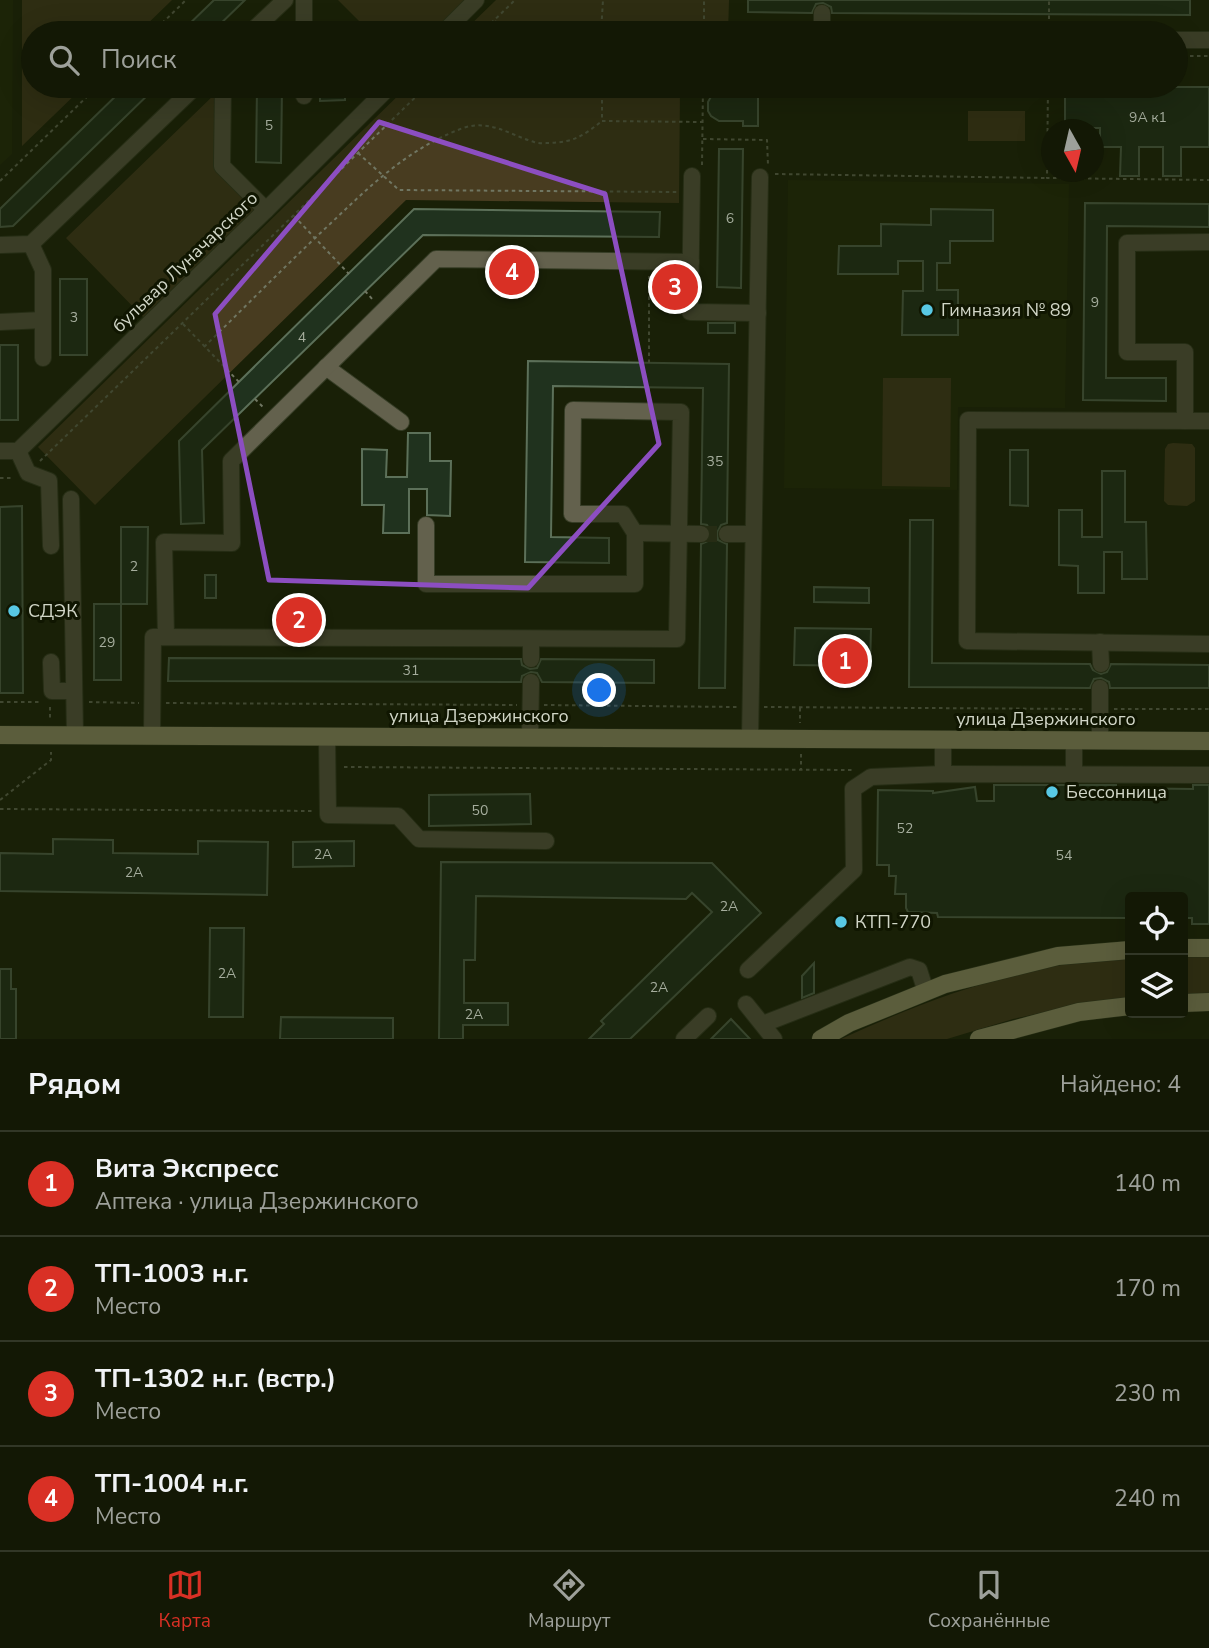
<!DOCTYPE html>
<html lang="ru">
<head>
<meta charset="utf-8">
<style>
  :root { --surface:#131805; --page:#202513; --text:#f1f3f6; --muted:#9da09a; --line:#323727; --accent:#d93025 }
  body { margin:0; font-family:"Nunito Sans",sans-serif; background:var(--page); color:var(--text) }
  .controls { position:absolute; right:21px; bottom:21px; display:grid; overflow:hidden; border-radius:7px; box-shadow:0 7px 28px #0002 }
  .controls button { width:63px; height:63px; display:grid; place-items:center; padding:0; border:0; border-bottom:2px solid var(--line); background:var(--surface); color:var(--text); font:35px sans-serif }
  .compass { position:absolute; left:1041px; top:119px; width:63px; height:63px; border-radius:50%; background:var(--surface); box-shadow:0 7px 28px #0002; rotate:172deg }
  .you { position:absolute; left:600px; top:691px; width:24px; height:24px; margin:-18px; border:5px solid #fff; border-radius:50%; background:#1a73e8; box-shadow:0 0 0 10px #1a73e833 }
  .badge { display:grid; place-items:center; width:46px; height:46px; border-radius:50%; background:var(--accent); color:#fff; font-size:23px; font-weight:700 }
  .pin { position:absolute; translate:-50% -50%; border:4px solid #fff; box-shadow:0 2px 7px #0006 }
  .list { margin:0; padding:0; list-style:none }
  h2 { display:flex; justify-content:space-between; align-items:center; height:91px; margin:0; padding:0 28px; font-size:30px }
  h2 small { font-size:23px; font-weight:400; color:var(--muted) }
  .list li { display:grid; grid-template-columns:46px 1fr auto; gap:21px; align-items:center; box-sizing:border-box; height:105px; padding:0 28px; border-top:2px solid var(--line) }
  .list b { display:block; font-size:26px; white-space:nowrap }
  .list p { margin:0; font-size:23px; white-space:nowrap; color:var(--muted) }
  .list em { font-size:23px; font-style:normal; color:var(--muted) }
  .icon { flex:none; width:38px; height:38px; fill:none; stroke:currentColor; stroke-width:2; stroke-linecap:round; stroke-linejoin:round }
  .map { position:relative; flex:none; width:1209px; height:1039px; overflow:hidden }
  .search { position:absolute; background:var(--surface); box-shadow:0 7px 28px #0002; left:21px; right:21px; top:21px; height:77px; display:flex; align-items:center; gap:18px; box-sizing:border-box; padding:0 24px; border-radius:38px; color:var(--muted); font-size:26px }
  .sheet { height:511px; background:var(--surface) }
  nav { display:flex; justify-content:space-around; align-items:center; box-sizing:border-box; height:98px; border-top:2px solid var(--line); background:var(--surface); font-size:19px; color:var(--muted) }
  nav a { display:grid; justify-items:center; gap:4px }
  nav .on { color:var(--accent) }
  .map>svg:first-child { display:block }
  .built { fill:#202808 }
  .green { fill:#483c20 }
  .building { fill:#20321e; stroke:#5c7059; stroke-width:2 }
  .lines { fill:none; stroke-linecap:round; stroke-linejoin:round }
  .minor-tunnel { stroke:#353b24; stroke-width:16; stroke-dasharray:16 8; stroke-linecap:butt }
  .minor-casing { stroke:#363d26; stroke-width:18 }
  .major-casing { stroke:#363d26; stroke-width:19 }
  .path { stroke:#707662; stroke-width:2; stroke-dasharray:3.5 3.5; stroke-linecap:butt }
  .minor { stroke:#63614d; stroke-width:16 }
  .major { stroke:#aaa77c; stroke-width:18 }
  .marked { fill:none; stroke:#8c4ec1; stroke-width:5; stroke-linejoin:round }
  .poi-dot { fill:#58c8e4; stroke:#101601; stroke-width:2.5 }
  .labels { text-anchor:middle; stroke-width:6; stroke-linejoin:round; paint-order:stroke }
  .number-label { font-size:14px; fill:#a5ad9d }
  .street-label { font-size:18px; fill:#d1d6c7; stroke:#101601 }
  .poi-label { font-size:18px; fill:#d1d6c7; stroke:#101601; text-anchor:start }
</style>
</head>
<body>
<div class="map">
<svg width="1209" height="1039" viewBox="0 0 1209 1039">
  <rect width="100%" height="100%" fill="#192007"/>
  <g class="built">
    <polygon points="0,0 13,0 12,154 0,165"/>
    <polygon points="788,180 1069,184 1065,408 958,407 957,490 784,488"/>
  </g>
  <g class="green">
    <polygon points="22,0 172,0 138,33 33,33 33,86 84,86 22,146"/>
    <polygon points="338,0 467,0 434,33 371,33"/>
    <polygon points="496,0 729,0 728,32 462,33"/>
    <polygon points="408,86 680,86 679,203 406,200 95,505 38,447"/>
    <polygon points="217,92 216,168 256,209 144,318 66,238"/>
    <rect x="968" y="111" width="57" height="30"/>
    <polygon points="883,378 951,378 950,487 882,486"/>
    <polygon points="1173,443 1192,444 1195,448 1195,501 1187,506 1168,505 1164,501 1165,449 1168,444"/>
    <polygon points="1209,955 1209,998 1183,999 1183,956"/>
    <path d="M1130 958V1001L1059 1009 1013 1019 947 1039H841C906 1009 974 983 1044 968 1073 962 1102 961 1130 958Z"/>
  </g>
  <g class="building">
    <polygon points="214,0 245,0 211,33 180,33"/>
    <polygon points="748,0 1190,0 1190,15 832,13 831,7 823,3 816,4 812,13 748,12"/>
    <rect x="319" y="23" width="26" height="10"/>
    <polygon points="126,86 157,86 13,226 0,227 0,209"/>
    <polygon points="320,86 345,86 345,100 320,101"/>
    <polygon points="743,86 758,86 758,126 743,126 743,121 719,121 711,116 708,111 708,102 713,93 718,91 743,91"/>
    <polygon points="257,87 282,88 281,163 256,162"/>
    <polygon points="1100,87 1209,87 1209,147 1181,147 1181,176 1163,176 1163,147 1139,147 1139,176 1120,176 1121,147 1100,147 1100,128 1065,128 1065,89 1100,89"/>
    <polygon points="719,149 743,149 741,288 717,287"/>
    <polygon points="1085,203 1209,204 1209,227 1107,226 1106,378 1166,378 1166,401 1083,400"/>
    <polygon points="414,209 660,212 659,237 423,235 202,450 204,523 181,524 179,441"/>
    <polygon points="931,209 993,210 993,241 950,241 950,263 937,263 937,290 958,290 958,335 902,335 903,291 923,291 923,261 898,261 898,274 838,274 839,246 881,246 881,224 931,225"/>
    <rect x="60" y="279" width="27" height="76"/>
    <rect x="670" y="279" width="10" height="30"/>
    <rect x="708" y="323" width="27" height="10"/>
    <rect x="0" y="345" width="18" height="75"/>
    <polygon points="528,361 729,364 727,523 721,525 717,533 718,540 727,544 725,688 699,688 701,544 710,540 711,533 707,525 701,524 703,388 553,386 551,537 609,538 609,563 525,562"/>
    <polygon points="408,433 430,433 430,461 451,461 450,516 427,515 427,489 409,489 409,533 383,533 384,505 362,505 362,449 387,450 386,477 407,477"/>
    <polygon points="1010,450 1028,450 1028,506 1010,505"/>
    <polygon points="1102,471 1125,471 1125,522 1146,522 1147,579 1122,579 1122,552 1104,552 1104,593 1078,593 1078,566 1059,565 1059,510 1082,510 1082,537 1102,537"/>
    <polygon points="22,506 23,693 0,693 0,507"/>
    <polygon points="910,520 933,520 932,663 1090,664 1093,670 1101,674 1107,672 1111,664 1209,665 1209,688 1110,688 1109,682 1101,678 1094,679 1090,688 909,687"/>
    <polygon points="121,527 148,527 147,604 121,604"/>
    <rect x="205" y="575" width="11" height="23"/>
    <polygon points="814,587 869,588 869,603 814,602"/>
    <rect x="94" y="604" width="27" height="76"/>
    <polygon points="795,628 871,629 870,666 794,665"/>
    <polygon points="169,658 521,659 522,665 530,669 537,668 541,659 654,660 654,683 542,682 537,673 531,672 522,676 521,682 168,681"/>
    <polygon points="994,785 1116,785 1116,788 1193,789 1193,785 1209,785 1209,924 1192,924 1192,918 1183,918 1183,897 1130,897 1130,918 938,917 937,913 908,912 906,908 906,894 895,894 896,876 889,876 889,865 877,865 878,790 933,791 933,793 975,787 977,801 994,801"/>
    <polygon points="530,794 531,824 429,826 429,795"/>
    <polygon points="53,839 113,840 113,853 198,854 198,841 268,842 267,895 0,891 0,853 53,854"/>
    <polygon points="354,841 354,866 293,867 293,842"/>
    <polygon points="441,862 712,863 761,913 630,1039 589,1039 604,1024 601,1021 712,912 692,893 686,899 476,896 475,960 464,960 464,1003 508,1003 508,1025 463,1025 463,1039 439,1039"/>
    <polygon points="210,928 244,928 243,1017 209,1017"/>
    <polygon points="814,963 814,993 802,998 802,976"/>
    <polygon points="0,969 11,969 11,989 16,989 16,1039 0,1039"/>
    <polygon points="281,1017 393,1018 393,1039 280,1039"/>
    <polygon points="731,1019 750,1039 711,1039"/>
  </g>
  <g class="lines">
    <polyline class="minor-tunnel" points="701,534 727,534"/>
    <defs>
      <g id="minor">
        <polyline points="304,0 304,33"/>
        <polyline points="250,33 285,0"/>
        <polyline points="443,33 476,0"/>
        <polyline points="822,33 822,13"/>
        <polyline points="1176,40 1209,40"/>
        <polyline points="223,86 222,166 266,210"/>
        <polyline points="304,86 304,96"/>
        <polyline points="692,176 690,312 758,313"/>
        <polyline points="31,244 43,270 43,358"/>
        <polyline points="0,245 31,244 196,86"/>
        <polyline points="0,322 43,320"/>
        <polyline points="326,367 401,422"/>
        <polyline points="1185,421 1185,352 1127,352 1127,243 1209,242"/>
        <polyline points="1209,421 968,420 967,641 1209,644"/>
        <polyline points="0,451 18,451 266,210 390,86"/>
        <polyline points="18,451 28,473 49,481 51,546"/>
        <polyline points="71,499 75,735"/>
        <polyline points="635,533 701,534"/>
        <polyline points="727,534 753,534"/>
        <polyline points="166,637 164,542 232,543 231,461 436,259 691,262"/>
        <polyline points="1100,642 1101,664"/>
        <polyline points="531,659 531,639"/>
        <polyline points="51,662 52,691 74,691"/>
        <polyline points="1100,688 1100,740"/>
        <polyline points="152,736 153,637 677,639 681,412 573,410 572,514 623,514 635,533 635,584 426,584 426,525"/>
        <polyline points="327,737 328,815 398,816 419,839 546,841"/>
        <polyline points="530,738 531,682"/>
        <polyline points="750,739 760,177"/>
        <polyline points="943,740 943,774"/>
        <polyline points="1074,774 1074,740"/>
        <polyline points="748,970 854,870 853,789 871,777 943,774 1209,775"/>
        <polyline points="746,1004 774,1039"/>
        <polyline points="763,1024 910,967 919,970 926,992"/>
        <polyline points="684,1039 708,1016"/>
      </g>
      <g id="major">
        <polyline points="0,735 1209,741"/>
        <polyline points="1183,948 1209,948"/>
        <polyline points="1183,1003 1209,1002"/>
        <polyline points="821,1039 849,1023 945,984 1058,956 1130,950"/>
        <polyline points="979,1039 1079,1012 1130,1006"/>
      </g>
    </defs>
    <use href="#minor" class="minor-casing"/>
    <use href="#major" class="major-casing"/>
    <g class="path">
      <polyline points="495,21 508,33"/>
      <polyline points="152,33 186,0"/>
      <polyline points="481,33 515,0"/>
      <polyline points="601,33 603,0"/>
      <polyline points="704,33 704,0"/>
      <polyline points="1049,33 1049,0"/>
      <polyline points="1176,56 1209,56"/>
      <polyline points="602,86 602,121 702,122"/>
      <polyline points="1048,86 1047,178 1209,180"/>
      <polyline points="703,139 767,140 768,165"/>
      <polyline points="358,153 399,190 677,192"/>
      <polyline points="702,165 703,86"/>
      <polyline points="775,174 1047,178"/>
      <polyline points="0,181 98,86"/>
      <polyline points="294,216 349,274"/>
      <polyline points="365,291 374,301"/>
      <polyline points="183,324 239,382"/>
      <path d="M204 347C246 306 287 264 330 224 371 185 409 148 463 128 490 119 510 135 534 142 539 144 545 143 550 143 574 142 583 136 602 121"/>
      <polyline points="649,363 649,276"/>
      <polyline points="649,388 649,397"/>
      <polyline points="255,399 264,408"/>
      <polyline points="40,461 427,86"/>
      <polyline points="0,478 13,478"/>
      <polyline points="0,702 41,702"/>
      <polyline points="89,702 139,703"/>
      <polyline points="166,703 517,705"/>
      <polyline points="544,705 737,707"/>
      <polyline points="50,707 50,719"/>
      <polyline points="764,707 1084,709"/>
      <polyline points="800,708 800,723"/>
      <polyline points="1114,709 1209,709"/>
      <polyline points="801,754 801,769"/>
      <polyline points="344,767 854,770"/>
      <polyline points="0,800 51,760 51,752"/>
      <polyline points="0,809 314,811"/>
    </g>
    <use href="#minor" class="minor"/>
    <use href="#major" class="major"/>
  </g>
  <path d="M0 0H1209V1039H0ZM379 122 605 194 659 444 528 588 269 580 215 314Z" fill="#192007" fill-opacity=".55" fill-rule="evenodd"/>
  <path class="marked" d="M379 122 605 194 659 444 528 588 269 580 215 314Z"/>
  <g class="poi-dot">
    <circle cx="927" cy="310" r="7"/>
    <circle cx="14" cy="611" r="7"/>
    <circle cx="1052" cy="792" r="7"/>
    <circle cx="841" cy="922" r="7"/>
  </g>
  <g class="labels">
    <g class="number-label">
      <text x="1148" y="122">9А к1</text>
      <text x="269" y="130">5</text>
      <text x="730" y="223">6</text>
      <text x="1095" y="307">9</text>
      <text x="74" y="322">3</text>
      <text x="302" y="342">4</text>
      <text x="715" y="466">35</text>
      <text x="134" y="571">2</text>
      <text x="107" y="647">29</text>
      <text x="411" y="675">31</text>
      <text x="480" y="815">50</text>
      <text x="905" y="833">52</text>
      <text x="323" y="859">2А</text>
      <text x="1064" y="860">54</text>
      <text x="134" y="877">2А</text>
      <text x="729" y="911">2А</text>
      <text x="227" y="978">2А</text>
      <text x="659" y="992">2А</text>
      <text x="474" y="1019">2А</text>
    </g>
    <g class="street-label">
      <text transform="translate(185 262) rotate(-44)" y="6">бульвар Луначарского</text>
      <text x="479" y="722">улица Дзержинского</text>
      <text x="1046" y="725">улица Дзержинского</text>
    </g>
    <g class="poi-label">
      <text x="941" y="316">Гимназия № 89</text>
      <text x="28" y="617">СДЭК</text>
      <text x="1066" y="798">Бессонница</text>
      <text x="855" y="928">КТП-770</text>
    </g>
  </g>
</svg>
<div class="controls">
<button><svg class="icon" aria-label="locate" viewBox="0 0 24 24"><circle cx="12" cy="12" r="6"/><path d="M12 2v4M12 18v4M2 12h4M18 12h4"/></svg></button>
<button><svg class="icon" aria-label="layers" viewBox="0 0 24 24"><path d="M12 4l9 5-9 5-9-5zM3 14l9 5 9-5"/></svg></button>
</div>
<svg class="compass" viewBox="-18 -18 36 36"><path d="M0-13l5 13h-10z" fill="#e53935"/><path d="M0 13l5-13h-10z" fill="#9da09a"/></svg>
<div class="you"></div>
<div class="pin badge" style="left:845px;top:661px">1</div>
<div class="pin badge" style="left:299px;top:620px">2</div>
<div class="pin badge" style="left:675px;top:287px">3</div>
<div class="pin badge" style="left:512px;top:272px">4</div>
<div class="search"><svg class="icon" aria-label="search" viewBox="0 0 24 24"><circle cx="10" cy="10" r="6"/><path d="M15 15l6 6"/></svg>Поиск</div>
</div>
<section class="sheet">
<h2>Рядом<small>Найдено: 4</small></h2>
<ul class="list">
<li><span class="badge">1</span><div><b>Вита Экспресс</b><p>Аптека · улица Дзержинского</p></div><em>140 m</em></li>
<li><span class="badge">2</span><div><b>ТП-1003 н.г.</b><p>Место</p></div><em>170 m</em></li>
<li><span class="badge">3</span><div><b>ТП-1302 н.г. (встр.)</b><p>Место</p></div><em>230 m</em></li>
<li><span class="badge">4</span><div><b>ТП-1004 н.г.</b><p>Место</p></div><em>240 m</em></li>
</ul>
</section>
<nav>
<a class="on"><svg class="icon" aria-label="map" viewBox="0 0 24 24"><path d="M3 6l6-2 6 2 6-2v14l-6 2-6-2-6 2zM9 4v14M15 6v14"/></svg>Карта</a>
<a><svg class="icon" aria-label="directions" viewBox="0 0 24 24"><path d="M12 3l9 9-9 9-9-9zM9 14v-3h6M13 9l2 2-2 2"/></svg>Маршрут</a>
<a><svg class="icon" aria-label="saved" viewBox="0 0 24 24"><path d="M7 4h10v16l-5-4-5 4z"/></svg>Сохранённые</a>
</nav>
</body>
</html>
